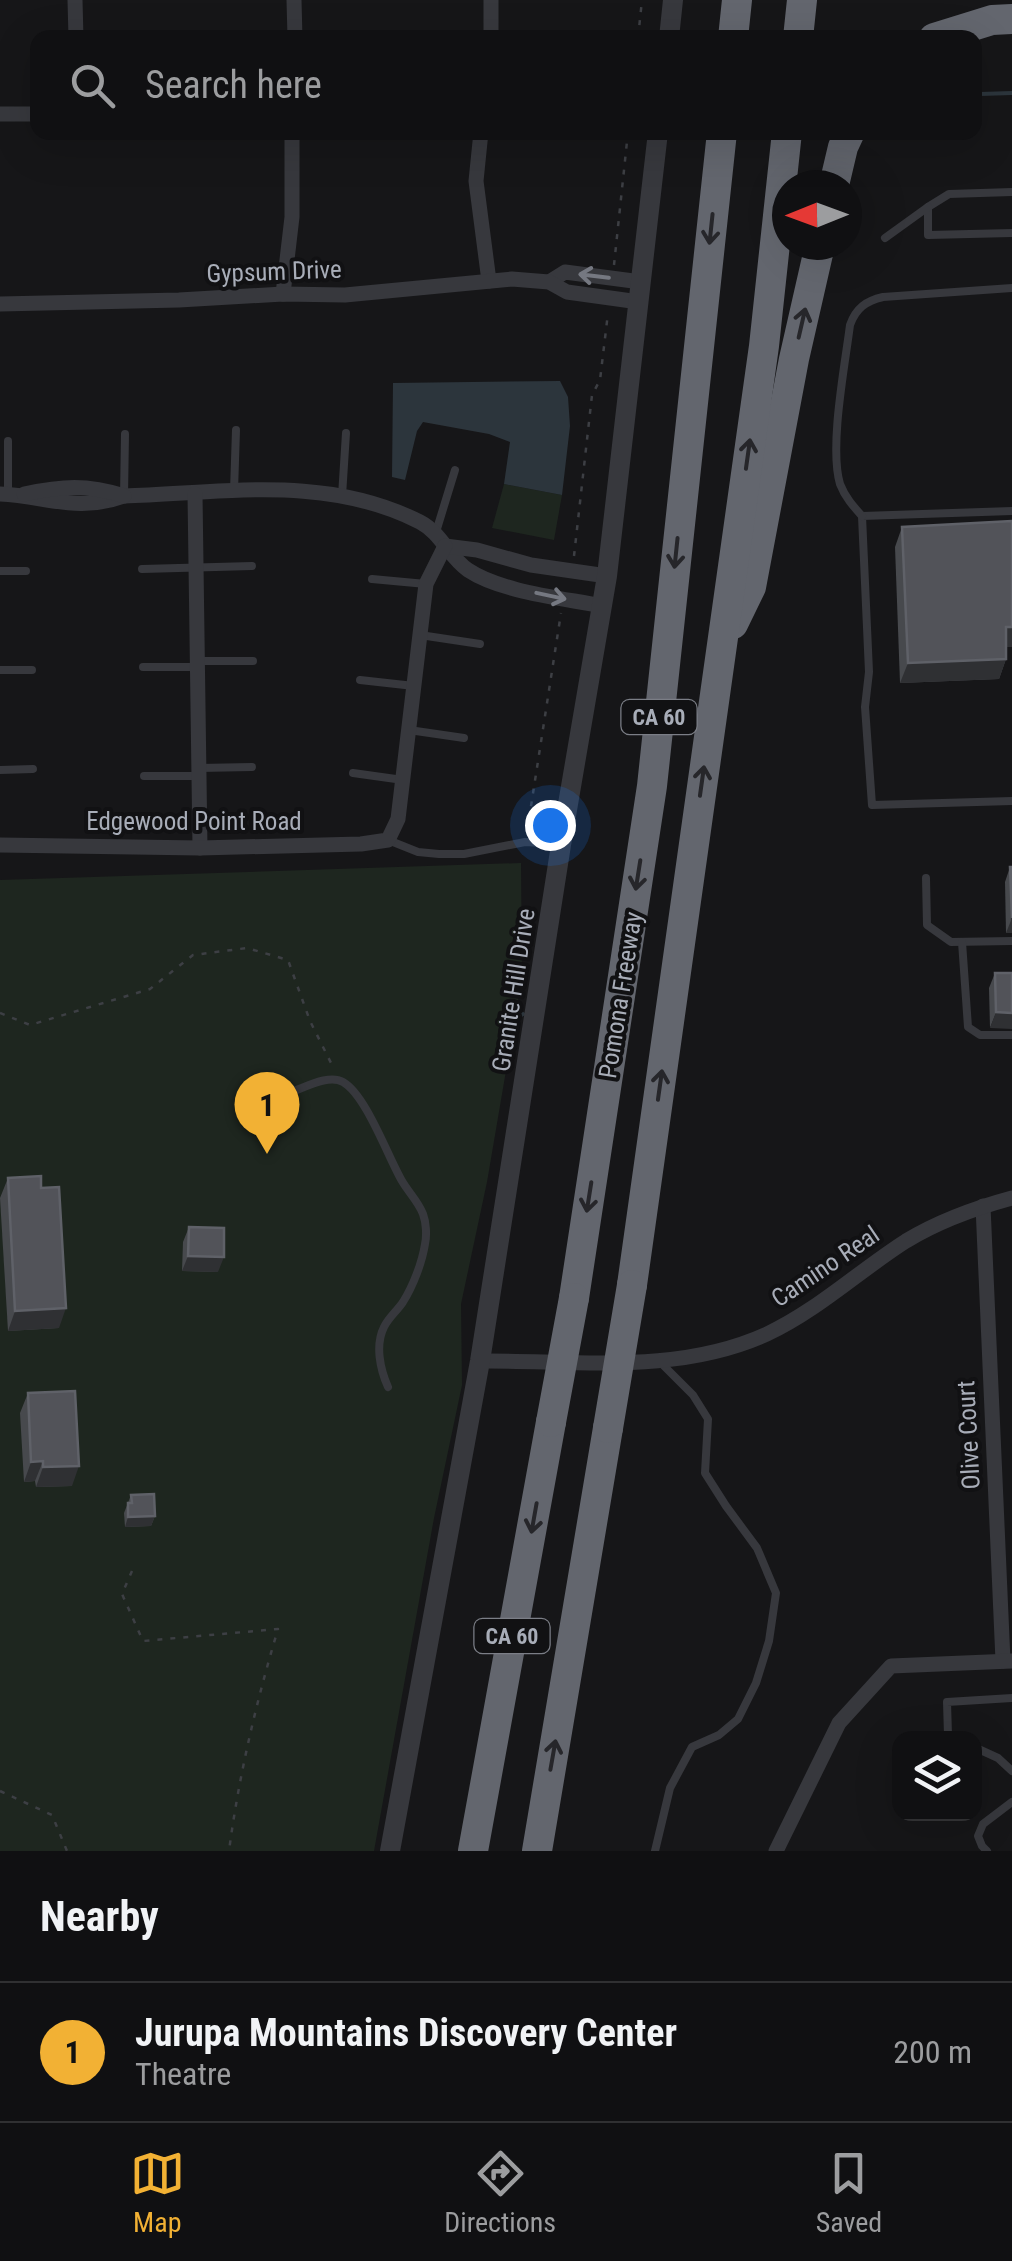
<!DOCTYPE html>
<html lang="en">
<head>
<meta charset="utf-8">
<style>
  :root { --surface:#101012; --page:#1e1e20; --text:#f1f3f6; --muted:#9c9d9f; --line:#303032; --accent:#f2b134 }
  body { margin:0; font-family:"Roboto Condensed",sans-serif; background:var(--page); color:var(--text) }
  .controls { position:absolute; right:30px; bottom:30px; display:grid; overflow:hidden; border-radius:20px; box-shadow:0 10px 40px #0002 }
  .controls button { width:90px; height:90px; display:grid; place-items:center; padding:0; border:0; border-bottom:2px solid var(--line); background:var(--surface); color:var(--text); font:50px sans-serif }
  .compass { position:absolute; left:772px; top:170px; width:90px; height:90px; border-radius:50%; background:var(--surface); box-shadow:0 10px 40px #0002; rotate:269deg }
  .you { position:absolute; left:550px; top:825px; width:35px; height:35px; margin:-25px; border:8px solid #fff; border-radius:50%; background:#1a73e8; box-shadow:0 0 0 15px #1a73e833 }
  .badge { display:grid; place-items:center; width:65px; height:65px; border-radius:50%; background:var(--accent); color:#111; font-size:32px; font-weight:700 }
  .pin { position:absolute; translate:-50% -82px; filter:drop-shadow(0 2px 5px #0008) }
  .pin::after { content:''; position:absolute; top:52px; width:35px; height:30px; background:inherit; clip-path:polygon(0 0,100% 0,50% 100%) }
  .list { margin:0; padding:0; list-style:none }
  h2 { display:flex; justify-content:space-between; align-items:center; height:130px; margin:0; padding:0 40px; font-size:42px }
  h2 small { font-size:32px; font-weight:400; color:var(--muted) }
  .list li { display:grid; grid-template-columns:65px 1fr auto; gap:30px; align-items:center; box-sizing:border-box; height:140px; padding:0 40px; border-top:2px solid var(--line) }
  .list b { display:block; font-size:38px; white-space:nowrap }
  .list p { margin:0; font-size:32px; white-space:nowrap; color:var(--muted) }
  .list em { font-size:32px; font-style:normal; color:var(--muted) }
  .icon { flex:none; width:55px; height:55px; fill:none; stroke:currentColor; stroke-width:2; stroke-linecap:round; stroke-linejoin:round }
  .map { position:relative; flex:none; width:1012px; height:1851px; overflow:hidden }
  .search { position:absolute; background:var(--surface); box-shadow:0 10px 40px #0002; left:30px; right:30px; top:30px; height:110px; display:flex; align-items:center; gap:25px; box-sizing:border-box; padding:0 35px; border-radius:20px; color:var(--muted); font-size:38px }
  .sheet { height:270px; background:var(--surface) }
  nav { display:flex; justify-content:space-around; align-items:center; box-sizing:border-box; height:140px; border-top:2px solid var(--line); background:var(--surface); font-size:28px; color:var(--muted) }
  nav a { display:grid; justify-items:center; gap:5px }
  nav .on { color:var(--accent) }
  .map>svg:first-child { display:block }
  .green { fill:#1e261f }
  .water { fill:#2c353c }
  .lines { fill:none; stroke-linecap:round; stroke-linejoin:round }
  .stream { stroke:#2c353c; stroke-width:4 }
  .path { stroke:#3d3f44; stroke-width:2.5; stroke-dasharray:5 8; stroke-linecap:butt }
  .service { stroke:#37383d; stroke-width:8 }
  .minor { stroke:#37383d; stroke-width:15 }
  .tertiary { stroke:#37383d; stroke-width:20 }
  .motorway { stroke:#63666e; stroke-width:30 }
  .motorway-bridge { stroke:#63666e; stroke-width:30 }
  .wall { fill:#47494d }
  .shaded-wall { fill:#2f3033 }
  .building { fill:#525359; stroke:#5f6168; stroke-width:2.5 }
  .oneway { stroke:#26262a }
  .oneway2 { stroke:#757881 }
  .labels { text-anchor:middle; stroke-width:8; stroke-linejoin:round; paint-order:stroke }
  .shield { fill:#111113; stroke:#7b7e86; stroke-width:2.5 }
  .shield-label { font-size:22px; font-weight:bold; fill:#a8adb8 }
  .street-label { font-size:25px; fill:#a8adb8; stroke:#111113 }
</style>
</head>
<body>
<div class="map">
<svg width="1012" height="1851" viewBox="0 0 1012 1851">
  <rect width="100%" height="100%" fill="#161618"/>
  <g class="green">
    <polygon points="504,484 562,495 554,540 492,528"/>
    <polygon points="521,863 522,977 487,1182 461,1304 462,1385 434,1518 374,1851 0,1851 0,880"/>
  </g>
  <polygon class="water" points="560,381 568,397 570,426 562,495 504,484 510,442 489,434 423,422 417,431 405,480 392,477 393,383"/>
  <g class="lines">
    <g class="stream">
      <polyline points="980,94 1012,93"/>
      <polyline points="505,1024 523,1014"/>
    </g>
    <g class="path">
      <polyline points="638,38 642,0"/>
      <polyline points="614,265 628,132"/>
      <polyline points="574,556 592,395 600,380 608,313"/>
      <polyline points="527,832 561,613"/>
      <polyline points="0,1013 30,1025 150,989 193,955 247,948 288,960 310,1021 334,1069"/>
      <path d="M132 1571 122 1594 143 1641 278 1629C256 1703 239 1775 229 1851"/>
      <polyline points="0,1791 52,1815 67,1851"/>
    </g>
    <g class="service">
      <polyline points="1012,192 949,194 928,207 928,235 1012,233"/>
      <polyline points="885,238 928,207"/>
      <polyline points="234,491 236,430"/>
      <polyline points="8,494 8,441"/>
      <polyline points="124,496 125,434"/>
      <polyline points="342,496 346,433"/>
      <polyline points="1012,511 862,516 869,672 865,707 872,805 1012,801"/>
      <path d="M862 516C853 506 845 497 840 484 829 447 845 365 850 325 856 308 866 301 883 297L1012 288"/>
      <polyline points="436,532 455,470"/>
      <polyline points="142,569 252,566"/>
      <polyline points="0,571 26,571"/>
      <polyline points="372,579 426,584"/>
      <polyline points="420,635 480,644"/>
      <polyline points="198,661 253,661"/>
      <polyline points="143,667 198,667"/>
      <polyline points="0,670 32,670"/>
      <polyline points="360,680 414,686"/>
      <polyline points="409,730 464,738"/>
      <polyline points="199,768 252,767"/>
      <polyline points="0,770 33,769"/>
      <polyline points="353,773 403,780"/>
      <polyline points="144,776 199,776"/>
      <polyline points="388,840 418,852 439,854 464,854 525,842 559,844"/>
      <polyline points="926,878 927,925 951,942 1012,941"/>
      <polyline points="962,942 968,1027 980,1035 1012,1035"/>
      <path d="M291 1092C306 1087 329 1074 343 1082 366 1095 388 1157 402 1181 409 1193 418 1201 423 1214 426 1222 427 1235 425 1244 422 1263 413 1286 403 1302 397 1311 389 1317 384 1327 375 1345 380 1369 388 1387"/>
      <polyline points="955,1738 948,1735 947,1702 1012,1698"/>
      <polyline points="974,1747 998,1758 1012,1771"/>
      <polyline points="655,1851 670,1788 692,1747 719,1735 738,1719 756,1683 769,1641 776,1593 757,1548 726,1506 705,1473 708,1419 693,1395 662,1364"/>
      <polyline points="987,1851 982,1846 978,1836 983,1824 1012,1802"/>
    </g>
    <g class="minor">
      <polyline points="75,0 76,38"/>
      <polyline points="294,0 295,38"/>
      <polyline points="491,38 491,0"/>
      <polyline points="0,114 38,114"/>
      <polyline points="481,132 476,181 489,281"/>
      <polyline points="549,282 565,272 641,282"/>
      <polyline points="283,294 292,217 292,132"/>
      <polyline points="0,304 179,300 283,294 345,295 512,279 549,282 567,292 639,302"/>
      <path d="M0 494C46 496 78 513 124 496 225 493 326 474 420 522 441 533 449 557 468 570 501 592 562 598 602 606"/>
      <path d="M24 494C62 486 87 484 124 496"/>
      <polyline points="195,494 200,848"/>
      <polyline points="445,546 477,550 531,565 607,576"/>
      <polyline points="0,845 200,848 361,844 388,840 398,819 426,584 445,546"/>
      <polyline points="983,1206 1003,1661"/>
      <path d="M480 1361C576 1360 677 1375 767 1334 818 1310 859 1271 906 1241 939 1221 975 1208 1012 1198"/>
      <polyline points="776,1851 839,1723 891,1666 1012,1661"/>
    </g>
    <g class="tertiary">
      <polyline points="669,38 673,0"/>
      <polyline points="390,1851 480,1361 561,845 607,576 658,132"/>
    </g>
    <g class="motorway">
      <polyline points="733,38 737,0"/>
      <polyline points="798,38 802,0"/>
      <polyline points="934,38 992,20 1012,19"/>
      <polyline points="834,185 843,147 850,132"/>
      <polyline points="733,624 751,587 794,359 820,245"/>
      <polyline points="632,1285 764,346 787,132"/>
      <polyline points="574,1298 652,786 722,132"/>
      <polyline points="473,1851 551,1422"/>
      <polyline points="537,1851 608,1428"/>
    </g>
    <g class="motorway-bridge">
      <polyline points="551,1422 574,1298"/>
      <polyline points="608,1428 632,1285"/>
    </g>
  </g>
  <g class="wall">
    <polygon points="902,527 1006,647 1006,659 999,679 900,683 895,547"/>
    <polygon points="1010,867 1012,933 1006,933 1005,882"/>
    <polygon points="995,973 1012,973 990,1028 989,988"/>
    <polygon points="8,1178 59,1328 8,1331 0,1198"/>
    <polygon points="189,1227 218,1272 182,1271 183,1242"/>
    <polygon points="28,1393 72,1486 36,1487 35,1481 24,1482 20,1413"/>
    <polygon points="131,1495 155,1516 151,1526 125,1527 124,1513"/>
  </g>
  <g class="shaded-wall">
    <polygon points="1006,627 1012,627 1012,647 998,647"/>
    <polygon points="1006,659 999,679 900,683 908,663"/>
    <polygon points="1012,918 1012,933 1006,933"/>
    <polygon points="996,1012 1012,1013 1012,1029 990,1028"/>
    <polygon points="188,1256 224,1257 218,1272 182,1271"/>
    <polygon points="66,1308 59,1328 8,1331 15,1311"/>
    <polygon points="43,1461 35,1481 24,1482 31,1462"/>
    <polygon points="79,1466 72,1486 36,1487 43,1467"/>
    <polygon points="155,1516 151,1526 125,1527 128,1517"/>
  </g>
  <g class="building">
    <polygon points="1012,521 1012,627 1006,627 1006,659 908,663 902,527"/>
    <polygon points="1010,867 1012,867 1012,918"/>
    <polygon points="995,973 1012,973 1012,1013 996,1012"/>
    <polygon points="41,1176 41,1188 59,1187 66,1308 15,1311 8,1178"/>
    <polygon points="189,1227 224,1228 224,1257 188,1256"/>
    <polygon points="75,1391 79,1466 43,1467 43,1461 31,1462 28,1393"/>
    <polygon points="154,1494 155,1516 128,1517 128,1503 132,1503 131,1495"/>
    <polygon points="974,1751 977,1788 974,1788"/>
  </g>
  <defs><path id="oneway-shaft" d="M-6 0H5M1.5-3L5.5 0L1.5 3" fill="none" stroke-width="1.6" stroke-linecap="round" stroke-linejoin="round" transform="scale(2.5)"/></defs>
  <g class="oneway">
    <use href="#oneway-shaft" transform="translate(711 229) rotate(96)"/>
    <use href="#oneway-shaft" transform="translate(802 323) rotate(-77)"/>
    <use href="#oneway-shaft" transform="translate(748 454) rotate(-82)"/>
    <use href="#oneway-shaft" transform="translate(676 553) rotate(96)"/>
    <use href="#oneway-shaft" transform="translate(702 781) rotate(-82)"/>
    <use href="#oneway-shaft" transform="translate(638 875) rotate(99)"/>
    <use href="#oneway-shaft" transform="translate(660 1085) rotate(-82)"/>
    <use href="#oneway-shaft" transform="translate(589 1197) rotate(99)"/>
    <use href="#oneway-shaft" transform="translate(534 1518) rotate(100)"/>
    <use href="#oneway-shaft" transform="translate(553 1755) rotate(-80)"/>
  </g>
  <g class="oneway2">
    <use href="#oneway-shaft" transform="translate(594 276) rotate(-173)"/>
    <use href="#oneway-shaft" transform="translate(551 596) rotate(12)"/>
  </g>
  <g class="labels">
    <g class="shield">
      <rect x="621.5" y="700" width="75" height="34" rx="8"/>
      <rect x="474.5" y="1619" width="75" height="34" rx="8"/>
    </g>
    <g class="shield-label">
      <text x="659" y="725">CA 60</text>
      <text x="512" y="1644">CA 60</text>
    </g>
    <g class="street-label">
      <text transform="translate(274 271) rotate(-2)" y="9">Gypsum Drive</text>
      <text x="194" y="830">Edgewood Point Road</text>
      <text transform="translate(513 990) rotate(-81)" y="9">Granite Hill Drive</text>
      <text transform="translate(620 995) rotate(-81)" y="9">Pomona Freeway</text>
      <text transform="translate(825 1266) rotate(-34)" y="9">Camino Real</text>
      <text transform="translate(968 1435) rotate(-93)" y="9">Olive Court</text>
    </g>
  </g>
</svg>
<div class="controls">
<button><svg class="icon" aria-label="layers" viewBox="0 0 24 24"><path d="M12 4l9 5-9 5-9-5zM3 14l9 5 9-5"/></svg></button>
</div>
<svg class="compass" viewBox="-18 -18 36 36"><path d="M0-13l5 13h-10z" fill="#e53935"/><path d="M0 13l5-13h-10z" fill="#9c9d9f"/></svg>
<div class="you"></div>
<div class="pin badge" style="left:267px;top:1154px">1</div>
<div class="search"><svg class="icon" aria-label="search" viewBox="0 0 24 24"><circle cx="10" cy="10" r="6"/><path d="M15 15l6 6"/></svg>Search here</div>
</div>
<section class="sheet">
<h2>Nearby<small></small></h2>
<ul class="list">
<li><span class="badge">1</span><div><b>Jurupa Mountains Discovery Center</b><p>Theatre</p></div><em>200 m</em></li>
</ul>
</section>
<nav>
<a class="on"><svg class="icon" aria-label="map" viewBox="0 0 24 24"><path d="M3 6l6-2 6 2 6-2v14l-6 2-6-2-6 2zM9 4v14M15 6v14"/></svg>Map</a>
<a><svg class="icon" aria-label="directions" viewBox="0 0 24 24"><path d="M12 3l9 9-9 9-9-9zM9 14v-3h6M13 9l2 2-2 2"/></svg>Directions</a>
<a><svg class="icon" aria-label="saved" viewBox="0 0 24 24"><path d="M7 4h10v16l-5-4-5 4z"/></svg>Saved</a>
</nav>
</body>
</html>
